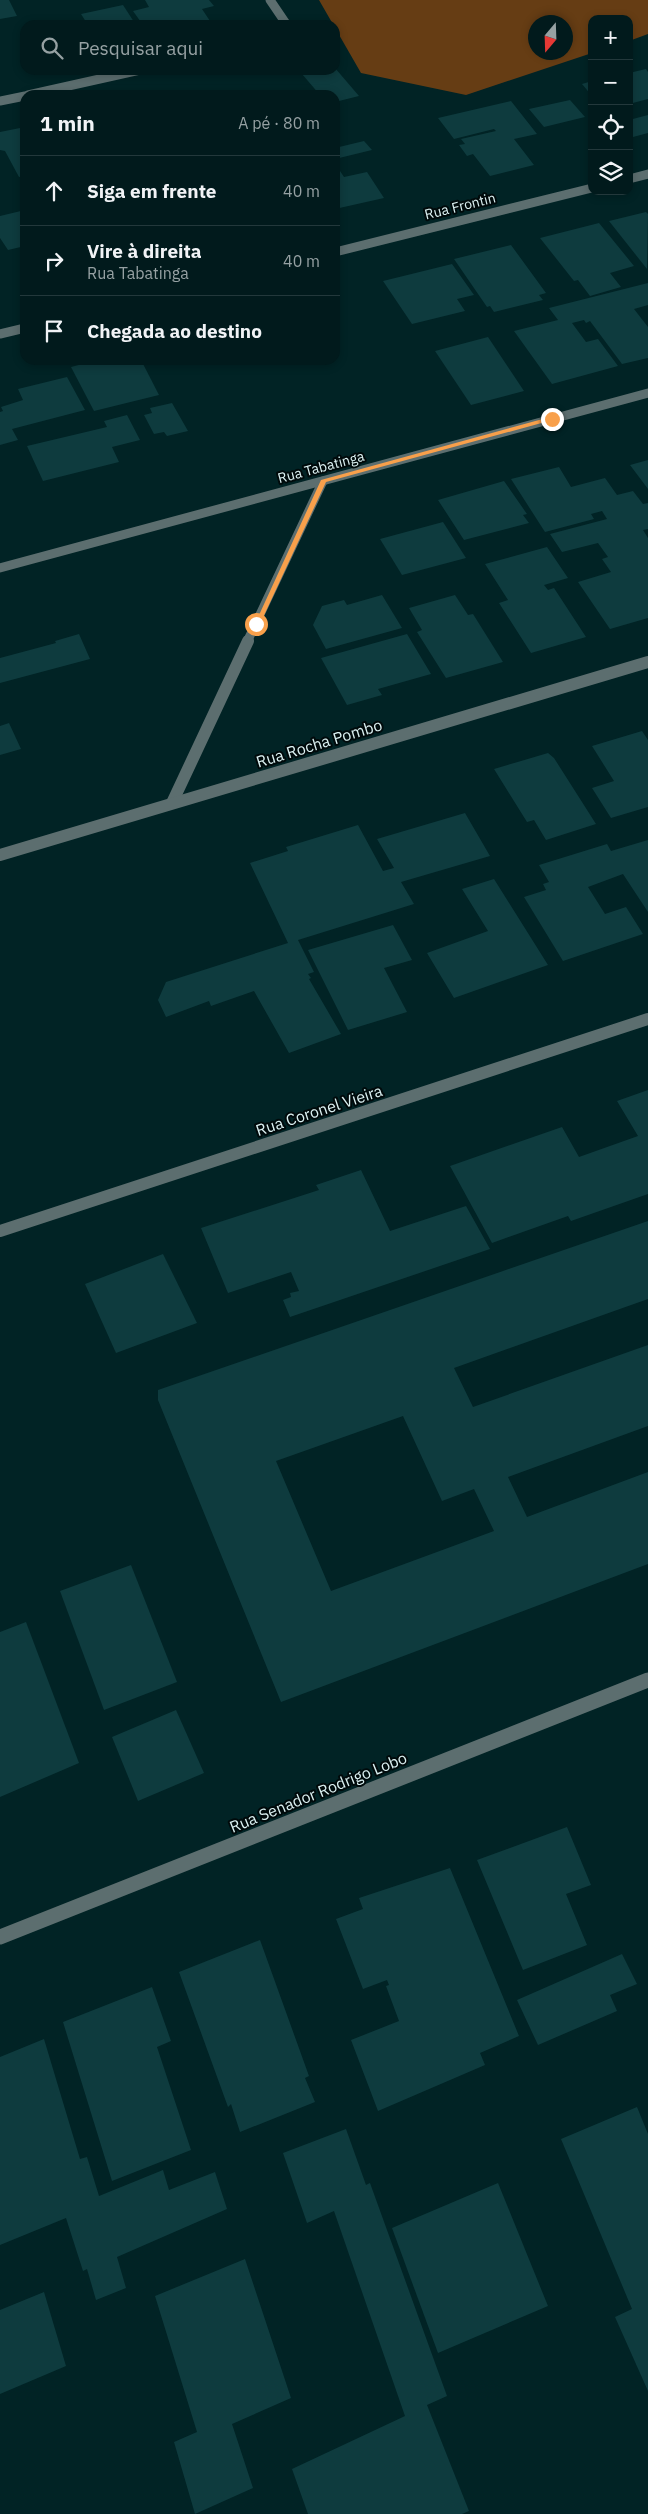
<!DOCTYPE html>
<html lang="pt">
<head>
<meta charset="utf-8">
<style>
  :root { --surface:#011a1c; --page:#0b2325; --text:#f1f3f6; --muted:#96a1a3; --line:#23383b }
  body { margin:0; font-family:"IBM Plex Sans",sans-serif; background:var(--page); color:var(--text) }
  .controls { position:absolute; right:15px; top:15px; display:grid; overflow:hidden; border-radius:10px; box-shadow:0 2px 8px #0003 }
  .controls button { width:45px; height:45px; display:grid; place-items:center; padding:0; border:0; border-bottom:1px solid var(--line); background:var(--surface); color:var(--text); font:25px sans-serif }
  .compass { position:absolute; left:528px; top:15px; width:45px; height:45px; border-radius:50%; background:var(--surface); box-shadow:0 2px 8px #0003; rotate:199deg }
  .stop { position:absolute; width:15px; height:15px; margin:-11px; border:4px solid #f8a04b; border-radius:50%; background:#fff }
  .stop.end { background:#f8a04b; border-color:#fff; box-shadow:0 1px 5px #0008 }
  .list { margin:0; padding:0; list-style:none }
  h2 { display:flex; justify-content:space-between; align-items:center; height:65px; margin:0; padding:0 20px; font-size:21px }
  h2 small { font-size:16px; font-weight:400; color:var(--muted) }
  .list li { display:grid; grid-template-columns:32px 1fr auto; gap:15px; align-items:center; box-sizing:border-box; height:70px; padding:0 20px; border-top:1px solid var(--line) }
  .list b { display:block; font-size:19px; white-space:nowrap }
  .list p { margin:0; font-size:16px; white-space:nowrap; color:var(--muted) }
  .list em { font-size:16px; font-style:normal; color:var(--muted) }
  .icon { flex:none; width:28px; height:28px; fill:none; stroke:currentColor; stroke-width:2; stroke-linecap:round; stroke-linejoin:round }
  .map { position:relative; flex:none; width:648px; height:2514px; overflow:hidden }
  .search { position:absolute; background:var(--surface); box-shadow:0 2px 8px #0003; left:20px; top:20px; width:320px; height:55px; display:flex; align-items:center; gap:12px; box-sizing:border-box; padding:0 18px; border-radius:15px; color:var(--muted); font-size:19px }
  .panel { position:absolute; background:var(--surface); box-shadow:0 2px 8px #0003; left:20px; top:90px; width:320px; height:275px; border-radius:15px }
  .map>svg:first-child { display:block }
  .forest { fill:#663d14; fill-rule:evenodd }
  .building { fill:#0e3b3e; fill-rule:evenodd }
  .lines { fill:none; stroke-linecap:round; stroke-linejoin:round }
  .minor-far2 { stroke:#5c6e6f; stroke-width:9 }
  .minor-far1 { stroke:#5c6e6f; stroke-width:12 }
  .minor { stroke:#5c6e6f; stroke-width:15 }
  .route { fill:#f8a04b }
  .labels { text-anchor:middle; stroke-width:4; stroke-linejoin:round; paint-order:stroke }
  .far-street-label { font-size:14px; fill:#dbf1f2; stroke:#000a0b }
  .street-label { font-size:16px; fill:#dbf1f2; stroke:#000a0b }
</style>
</head>
<body>
<div class="map">
<svg width="648" height="2514" viewBox="0 0 648 2514">
  <rect width="100%" height="100%" fill="#012325"/>
  <path class="forest" d="M319 0H648V34L629 41V19H592V53L466 95 361 73ZM536 22H566V52H536Z"/>
  <g class="building">
    <polygon points="0,0 9,0 17,16 0,19"/>
    <polygon points="145,0 209,0 214,6 202,9 212,24 143,25 133,11 149,7"/>
    <polygon points="123,5 136,25 88,25 81,14"/>
    <polygon points="335,68 359,96 335,102 335,95 320,95 302,74 315,70 335,70"/>
    <polygon points="646,69 648,72 648,99 629,104 629,73"/>
    <polygon points="592,81 592,96 582,84"/>
    <polygon points="570,100 585,117 544,127 529,109"/>
    <polygon points="511,101 537,134 514,139 534,165 490,176 473,154 467,156 459,145 465,144 461,139 496,131 494,129 454,139 438,118"/>
    <polygon points="648,115 648,133 633,137 629,133 629,120"/>
    <polygon points="25,127 25,176 19,177 5,151 0,150 0,132"/>
    <polygon points="364,141 372,150 335,159 335,148"/>
    <polygon points="340,171 344,177 367,172 384,198 335,209 335,172"/>
    <polygon points="25,210 25,246 8,250 0,238 0,216"/>
    <polygon points="646,212 648,214 647,269 609,221"/>
    <polygon points="599,223 634,266 610,273 621,287 590,296 578,280 574,281 540,238"/>
    <polygon points="511,245 546,293 539,295 543,300 494,312 490,306 487,307 454,259"/>
    <polygon points="452,264 474,295 457,299 465,311 412,324 383,281"/>
    <polygon points="648,283 648,305 634,309 648,327 648,358 622,364 590,321 586,323 584,320 572,323 586,342 598,339 618,366 552,384 514,331 558,320 549,308"/>
    <polygon points="488,337 524,391 471,405 435,351"/>
    <polygon points="98,360 141,360 159,395 94,411 71,367"/>
    <polygon points="67,377 85,410 12,429 18,440 0,445 0,412 3,411 1,407 23,400 18,389"/>
    <polygon points="172,403 188,431 167,436 164,432 154,434 144,415 152,413 150,408"/>
    <polygon points="127,415 140,440 112,447 119,462 43,481 27,446 107,427 104,421"/>
    <polygon points="648,460 648,489 630,465"/>
    <polygon points="559,467 571,487 605,478 617,495 633,491 643,504 648,503 648,529 643,530 648,538 648,618 610,629 578,582 611,572 602,559 608,557 598,543 562,552 550,534 607,519 602,511 591,514 594,519 545,532 511,479"/>
    <polygon points="504,481 527,514 523,515 529,523 464,540 438,500"/>
    <polygon points="443,522 466,558 402,575 380,539"/>
    <polygon points="547,547 568,578 544,585 548,590 554,588 586,637 531,653 499,603 508,600 485,564"/>
    <polygon points="382,595 402,628 326,649 313,625 322,606 344,600 347,605"/>
    <polygon points="455,595 468,615 473,614 503,662 446,678 417,632 422,630 409,608"/>
    <polygon points="79,634 90,659 0,683 0,658 56,643 55,641"/>
    <polygon points="407,634 431,674 378,689 382,695 347,705 321,658"/>
    <polygon points="9,723 21,749 0,755 0,726"/>
    <polygon points="642,731 648,740 648,807 611,818 592,788 614,781 592,746"/>
    <polygon points="548,753 554,758 596,824 546,840 534,820 527,822 494,769"/>
    <polygon points="465,813 490,856 401,882 414,904 298,940 314,972 308,974 311,978 309,979 341,1034 289,1053 254,991 211,1006 209,1001 166,1017 158,1000 166,982 288,943 250,863 288,851 286,847 358,825 383,871 394,868 377,839"/>
    <polygon points="648,840 648,912 623,874 588,887 605,914 626,907 643,934 563,961 524,897 546,890 543,884 549,882 539,865 607,844 611,851"/>
    <polygon points="494,879 548,965 454,998 427,953 488,931 462,889"/>
    <polygon points="393,925 412,960 384,968 407,1012 348,1030 308,950"/>
    <polygon points="648,1090 648,1194 571,1221 568,1216 492,1243 450,1166 562,1127 579,1157 638,1136 617,1101"/>
    <polygon points="361,1170 390,1231 466,1206 490,1249 290,1317 283,1300 291,1297 290,1293 299,1291 291,1272 228,1293 201,1228 319,1190 316,1185"/>
    <path d="M648 1221V1299L454 1368 473 1407 648 1345V1426L508 1477 527 1517 648 1472V1564L281 1702 158 1400V1390ZM403 1416 442 1501 474 1489 494 1531 331 1591 276 1461Z"/>
    <polygon points="163,1254 197,1323 116,1353 85,1284"/>
    <polygon points="131,1565 177,1682 104,1710 60,1591"/>
    <polygon points="26,1622 79,1763 0,1797 0,1632"/>
    <polygon points="176,1710 204,1773 138,1801 112,1737"/>
    <polygon points="567,1827 591,1885 566,1894 587,1945 523,1970 477,1860"/>
    <polygon points="450,1868 519,2036 480,2053 485,2065 378,2111 351,2040 399,2021 386,1986 389,1985 387,1980 363,1989 336,1919 363,1909 359,1898"/>
    <polygon points="260,1940 309,2076 305,2078 315,2102 240,2132 231,2104 228,2107 179,1972"/>
    <polygon points="622,1954 637,1984 610,1995 617,2011 538,2045 517,2000"/>
    <polygon points="152,1987 171,2041 157,2047 191,2150 112,2181 63,2022"/>
    <polygon points="44,2039 80,2159 87,2157 99,2196 163,2170 169,2190 215,2172 227,2209 117,2257 126,2288 96,2300 87,2269 83,2271 66,2218 0,2245 0,2057"/>
    <polygon points="637,2107 648,2134 648,2391 615,2317 632,2309 561,2139"/>
    <polygon points="346,2129 366,2185 370,2183 447,2396 427,2405 469,2511 462,2514 308,2514 292,2469 405,2416 334,2211 307,2223 283,2153"/>
    <polygon points="498,2183 548,2306 438,2353 392,2228"/>
    <polygon points="245,2259 291,2398 232,2424 253,2488 195,2514 174,2442 197,2432 155,2296"/>
    <polygon points="44,2292 66,2366 0,2394 0,2310"/>
  </g>
  <g class="lines">
    <g class="minor-far2">
      <polyline points="270,0 287,25"/>
      <polyline points="28,95 140,70"/>
      <polyline points="0,101 25,96"/>
      <polyline points="629,179 648,174"/>
      <polyline points="335,252 592,188"/>
      <polyline points="0,334 25,328"/>
      <polyline points="0,568 648,393"/>
      <polyline points="247,642 323,481"/>
    </g>
    <g class="minor-far1">
      <polyline points="172,803 248,641"/>
      <polyline points="0,855 648,662"/>
      <polyline points="0,1231 648,1019"/>
    </g>
    <polyline class="minor" points="0,1937 648,1680"/>
  </g>
  <polygon class="route" points="550,417 556,419 326,482 260,624 254,626 321,480"/>
  <g class="labels">
    <g class="far-street-label">
      <text transform="translate(460 206) rotate(-14)" y="5">Rua Frontin</text>
      <text transform="translate(321 467) rotate(-15)" y="5">Rua Tabatinga</text>
    </g>
    <g class="street-label">
      <text transform="translate(319 743) rotate(-17)" y="6">Rua Rocha Pombo</text>
      <text transform="translate(319 1110) rotate(-18)" y="6">Rua Coronel Vieira</text>
      <text transform="translate(318 1792) rotate(-22)" y="6">Rua Senador Rodrigo Lobo</text>
    </g>
  </g>
</svg>
<div class="controls">
<button>+</button>
<button>−</button>
<button><svg class="icon" aria-label="locate" viewBox="0 0 24 24"><circle cx="12" cy="12" r="6"/><path d="M12 2v4M12 18v4M2 12h4M18 12h4"/></svg></button>
<button><svg class="icon" aria-label="layers" viewBox="0 0 24 24"><path d="M12 4l9 5-9 5-9-5zM3 14l9 5 9-5"/></svg></button>
</div>
<svg class="compass" viewBox="-18 -18 36 36"><path d="M0-13l5 13h-10z" fill="#e53935"/><path d="M0 13l5-13h-10z" fill="#96a1a3"/></svg>
<div class="stop" style="left:256px;top:624px"></div>
<div class="stop end" style="left:552px;top:419px"></div>
<div class="search"><svg class="icon" aria-label="search" viewBox="0 0 24 24"><circle cx="10" cy="10" r="6"/><path d="M15 15l6 6"/></svg>Pesquisar aqui</div>
<section class="panel">
<h2>1 min<small>A pé · 80 m</small></h2>
<ul class="list">
<li><svg class="icon" aria-label="ahead" viewBox="0 0 24 24"><path d="M12 20V5M6 11l6-6 6 6"/></svg><div><b>Siga em frente</b></div><em>40 m</em></li>
<li><svg class="icon" aria-label="right" viewBox="0 0 24 24"><path d="M7 20v-9h11M14 6l5 5-5 5"/></svg><div><b>Vire à direita</b><p>Rua Tabatinga</p></div><em>40 m</em></li>
<li><svg class="icon" aria-label="arrive" viewBox="0 0 24 24"><path d="M6 21V4h12l-3 4 3 4H6"/></svg><div><b>Chegada ao destino</b></div></li>
</ul>
</section>
</div>
</body>
</html>
